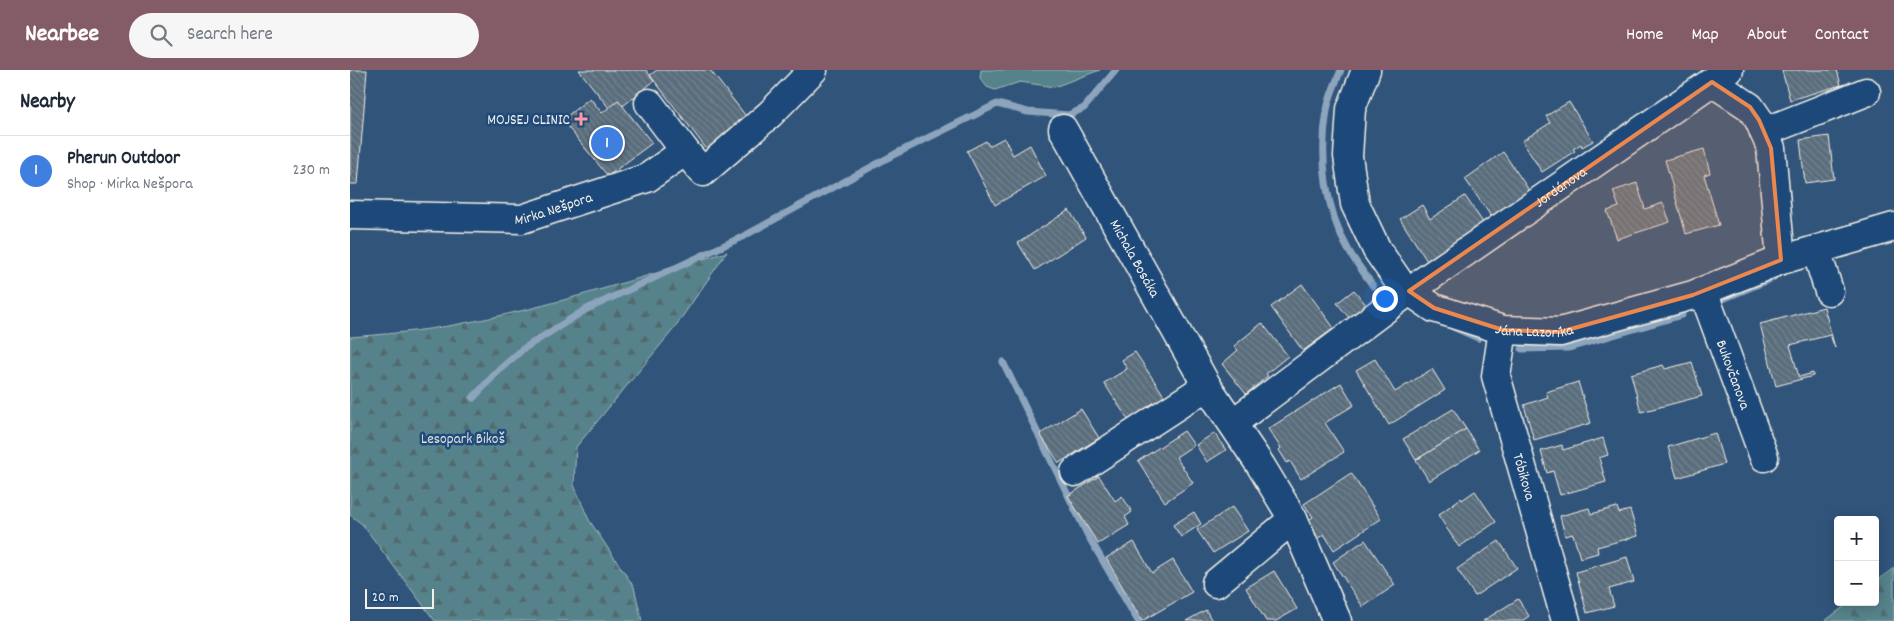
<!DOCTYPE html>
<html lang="en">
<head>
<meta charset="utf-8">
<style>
  :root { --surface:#fff; --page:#f6f6f7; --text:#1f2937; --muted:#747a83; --line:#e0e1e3; --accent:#845c67 }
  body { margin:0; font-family:Dekko,sans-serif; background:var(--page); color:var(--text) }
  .controls { position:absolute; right:15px; bottom:15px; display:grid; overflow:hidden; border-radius:5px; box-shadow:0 2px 12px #0003 }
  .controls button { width:45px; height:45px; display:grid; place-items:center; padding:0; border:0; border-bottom:1px solid var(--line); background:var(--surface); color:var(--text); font:25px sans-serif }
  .scale { position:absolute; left:15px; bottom:12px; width:69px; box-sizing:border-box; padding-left:5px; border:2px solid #f4f1e8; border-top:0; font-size:14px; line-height:18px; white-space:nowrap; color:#f4f1e8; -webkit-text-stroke:4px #1f4a7a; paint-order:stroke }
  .you { position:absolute; left:1034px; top:228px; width:18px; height:18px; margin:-12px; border:4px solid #fff; border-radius:50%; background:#1a73e8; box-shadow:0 0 0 8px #1a73e833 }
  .badge { display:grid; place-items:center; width:32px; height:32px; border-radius:50%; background:var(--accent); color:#fff; font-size:16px; font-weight:700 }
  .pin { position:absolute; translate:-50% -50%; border:2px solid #fff; box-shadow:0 1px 5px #0006 }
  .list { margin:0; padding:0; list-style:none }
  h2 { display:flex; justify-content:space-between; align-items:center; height:65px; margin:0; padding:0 20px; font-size:21px }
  h2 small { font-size:16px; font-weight:400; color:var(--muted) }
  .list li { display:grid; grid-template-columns:32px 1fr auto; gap:15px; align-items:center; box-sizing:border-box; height:70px; padding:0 20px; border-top:1px solid var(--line) }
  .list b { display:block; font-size:19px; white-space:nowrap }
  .list p { margin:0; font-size:16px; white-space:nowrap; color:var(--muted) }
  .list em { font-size:16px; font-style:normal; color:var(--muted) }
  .icon { flex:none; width:28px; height:28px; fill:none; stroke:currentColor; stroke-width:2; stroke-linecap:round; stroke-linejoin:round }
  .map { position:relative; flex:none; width:1544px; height:551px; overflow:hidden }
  header { display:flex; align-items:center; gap:30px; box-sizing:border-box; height:70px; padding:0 25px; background:var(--accent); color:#fff }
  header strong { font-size:24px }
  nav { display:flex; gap:28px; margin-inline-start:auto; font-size:18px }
  .search { width:350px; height:45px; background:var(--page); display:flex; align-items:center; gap:12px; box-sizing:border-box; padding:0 18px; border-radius:28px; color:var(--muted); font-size:19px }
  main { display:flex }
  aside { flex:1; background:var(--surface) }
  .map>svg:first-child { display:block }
  .green { fill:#57838b; stroke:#a6baba }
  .forest { fill:url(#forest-firs); stroke:#a6baba }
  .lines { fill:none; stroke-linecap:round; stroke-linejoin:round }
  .stream { stroke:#8ca5bd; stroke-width:7 }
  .building { fill:url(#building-back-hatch); stroke:#f4f1e8 }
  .minor-casing { stroke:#f4f1e8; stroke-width:31 }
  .minor { stroke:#1f4a7a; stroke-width:28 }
  .marked { fill:#ec874e; fill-opacity:0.2; stroke:#ec874e; stroke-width:4; stroke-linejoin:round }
  .poi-dot { fill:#ff9aa2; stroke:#1f4a7a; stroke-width:2 }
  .labels { text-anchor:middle; stroke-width:5; stroke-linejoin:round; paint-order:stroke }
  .poi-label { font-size:15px; fill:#f4f1e8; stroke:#1f4a7a; text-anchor:end }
  .street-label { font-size:15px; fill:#f4f1e8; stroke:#1f4a7a }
  .park-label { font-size:15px; fill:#dce0da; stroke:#1f4a7a }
</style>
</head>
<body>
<header>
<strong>Nearbee</strong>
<div class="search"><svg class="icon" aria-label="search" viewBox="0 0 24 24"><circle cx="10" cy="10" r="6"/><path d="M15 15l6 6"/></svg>Search here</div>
<nav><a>Home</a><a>Map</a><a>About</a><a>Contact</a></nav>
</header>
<main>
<aside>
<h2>Nearby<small></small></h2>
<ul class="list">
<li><span class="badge" style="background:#3f7fe0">1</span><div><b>Pherun Outdoor</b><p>Shop · Mirka Nešpora</p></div><em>230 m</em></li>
</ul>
</aside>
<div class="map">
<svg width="1544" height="551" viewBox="0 0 1544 551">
  <defs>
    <pattern id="forest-firs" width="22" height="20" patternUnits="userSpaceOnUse" patternTransform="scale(1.25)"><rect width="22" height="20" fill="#57838b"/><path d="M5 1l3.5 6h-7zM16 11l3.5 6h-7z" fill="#516b6f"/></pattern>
    <pattern id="building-back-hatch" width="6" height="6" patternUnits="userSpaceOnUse" patternTransform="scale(1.25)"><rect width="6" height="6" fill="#5a6d7c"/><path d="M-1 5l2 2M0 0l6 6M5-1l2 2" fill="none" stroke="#72828f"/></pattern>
  </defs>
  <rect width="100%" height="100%" fill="#31547b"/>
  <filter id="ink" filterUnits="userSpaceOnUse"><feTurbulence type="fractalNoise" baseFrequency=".02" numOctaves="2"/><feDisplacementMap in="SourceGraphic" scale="10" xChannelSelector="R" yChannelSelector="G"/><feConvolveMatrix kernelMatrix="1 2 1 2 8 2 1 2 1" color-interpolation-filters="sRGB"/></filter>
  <g filter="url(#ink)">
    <polygon class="green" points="631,0 750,0 704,17 670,12 645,20 637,17 630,8"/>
    <g class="forest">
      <path d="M377 182 323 260 226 377 224 415 239 450 284 517 292 551H85L12 454 0 445V267C37 264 73 261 109 254 200 238 289 207 377 182Z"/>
      <polygon points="1544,498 1544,551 1475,551 1500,532 1525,532 1525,512"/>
    </g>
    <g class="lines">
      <g class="stream">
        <path d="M991 0C986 12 979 27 977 40 969 87 975 139 999 181 1006 193 1015 204 1023 216"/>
        <polyline points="1368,231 1423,208"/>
        <polyline points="1103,257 1128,268"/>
        <polyline points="1172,279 1219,278 1332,245"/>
        <polyline points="653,292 737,464 788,551"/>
        <polyline points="123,328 148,301 173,279 235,240 394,166 545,84 647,34 678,42 719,45 734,38 766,0"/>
      </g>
    </g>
    <g class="building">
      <polygon points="0,0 17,0 8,114 0,114"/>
      <polygon points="229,0 296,0 304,11 273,36 268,30 259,38"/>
      <polygon points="307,0 360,0 402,54 362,86 300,5"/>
      <polygon points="1435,0 1487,0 1491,15 1440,30 1432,1"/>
      <polygon points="240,28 252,43 268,30 302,73 258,106 212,50"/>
      <polygon points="1219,32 1243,71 1232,77 1231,74 1223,79 1225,81 1192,102 1172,71 1200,53 1196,46"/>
      <polygon points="1479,66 1484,109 1455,113 1450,70"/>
      <polygon points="654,68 663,85 680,75 696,106 645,135 617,81 636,71 639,76"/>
      <polygon points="1354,79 1360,103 1354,105 1369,155 1336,164 1315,90"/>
      <polygon points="1153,82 1181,123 1143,149 1115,109"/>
      <polygon points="1287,113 1295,139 1313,133 1320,152 1267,169 1257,141 1269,137 1263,121"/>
      <polygon points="1115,126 1136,157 1087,189 1085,186 1077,191 1050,149 1072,135 1080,149"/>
      <polygon points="719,140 736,167 685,200 668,173"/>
      <polygon points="952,214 984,258 953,281 921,237"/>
      <polygon points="1004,220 1018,237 1001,250 987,233"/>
      <polygon points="1474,237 1485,278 1480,265 1440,275 1449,307 1463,303 1463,306 1426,316 1410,254"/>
      <polygon points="912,253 938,286 916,304 918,306 896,324 872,294 888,280 884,276"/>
      <polygon points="785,282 817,330 781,354 754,313 777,299 772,290"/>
      <polygon points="1025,289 1045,322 1082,299 1095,320 1039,355 1006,300"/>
      <polygon points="1342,292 1352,326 1291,342 1281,304 1313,295 1315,299"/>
      <polygon points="1228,312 1241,353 1184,370 1174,335 1198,327 1196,322"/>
      <polygon points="991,313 1004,335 975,353 994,382 951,409 940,391 937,393 929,380 931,378 918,359"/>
      <polygon points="731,339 749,368 709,393 690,364"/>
      <polygon points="1103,339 1116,359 1066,390 1053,369"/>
      <polygon points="1116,359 1129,380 1079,411 1066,390"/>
      <polygon points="834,361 844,375 826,387 843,413 815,432 788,391"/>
      <polygon points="864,363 876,380 857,392 846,375"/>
      <polygon points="1365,363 1374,394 1327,408 1318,377"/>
      <polygon points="1253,368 1258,385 1249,388 1256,412 1210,425 1203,401 1197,403 1191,381 1212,375 1213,380"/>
      <polygon points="1001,403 1031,449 984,480 974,464 967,469 956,452 963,447 954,434"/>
      <polygon points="749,406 765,431 772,426 782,442 775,447 779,455 748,474 718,426"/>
      <polygon points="1125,421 1146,452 1109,477 1088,445 1111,428 1112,430"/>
      <polygon points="882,437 898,461 863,483 847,460"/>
      <polygon points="1267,437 1269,443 1280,440 1288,466 1247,477 1248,483 1230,488 1223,464 1215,466 1210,446 1239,438 1241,444"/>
      <polygon points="844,442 851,454 831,467 823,455"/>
      <polygon points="1015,470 1045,515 1013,537 983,492"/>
      <polygon points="1149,471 1167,498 1125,526 1107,499"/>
      <polygon points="784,472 802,503 823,490 842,522 792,551 756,488"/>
      <polygon points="1277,487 1284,512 1259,519 1264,536 1237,543 1226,502"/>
      <polygon points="924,501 947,539 926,551 916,551 896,518"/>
      <polygon points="1168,529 1179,546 1172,551 1133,551"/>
      <polygon points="856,540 862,551 836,551"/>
    </g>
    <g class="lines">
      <defs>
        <g id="minor">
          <path id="s1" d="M1016 0 1001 39 998 86 1005 134 1027 180 1052 216 1084 238 1153 260 1210 262 1343 225 1431 190 1544 157"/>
          <polyline points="1362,12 1400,37 1409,50 1421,78 1431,190"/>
          <path id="s2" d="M713 59 857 316 911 396 943 449 866 513"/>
          <polyline points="1414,62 1516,22"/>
          <polyline points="335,81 353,102 420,44 463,0"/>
          <path id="s3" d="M0 145 172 149 297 108 335 81 299 33"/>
          <polyline points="1466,180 1479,221"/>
          <path id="s4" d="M1353 221 1414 387"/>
          <path id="s5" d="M1153 260 1146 306 1216 551"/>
          <path id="s6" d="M883 353 1059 221 1379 0"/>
          <polyline points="725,402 857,316"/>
          <polyline points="943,449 987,551"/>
        </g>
      </defs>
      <use href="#minor" class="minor-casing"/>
      <use href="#minor" class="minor"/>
    </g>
  </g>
  <path class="marked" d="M1362 12 1400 37 1409 50 1421 78 1431 190 1343 225 1210 262 1153 260 1084 238 1059 221Z"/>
  <path class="poi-dot" d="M228.5 41.5h5v5h5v5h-5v5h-5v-5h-5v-5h5z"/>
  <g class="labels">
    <g class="poi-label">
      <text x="220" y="54">MOJSEJ CLINIC</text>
    </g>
    <g class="street-label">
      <text dy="5" stroke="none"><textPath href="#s6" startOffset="404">Jordánova</textPath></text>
      <text dy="5" stroke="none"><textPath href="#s3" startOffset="205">Mirka Nešpora</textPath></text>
      <text dy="5" stroke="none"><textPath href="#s2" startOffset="148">Michala Bosáka</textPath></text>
      <text dy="5" stroke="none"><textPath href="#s1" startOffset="375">Jána Lazoríka</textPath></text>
      <text dy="5" stroke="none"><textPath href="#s4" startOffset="89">Bukovčanova</textPath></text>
      <text dy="5" stroke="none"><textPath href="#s5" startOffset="151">Tóbikova</textPath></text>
    </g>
    <g class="park-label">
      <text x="113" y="373">Lesopark Bikoš</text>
    </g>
  </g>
</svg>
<div class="controls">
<button>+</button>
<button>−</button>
</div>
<div class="scale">20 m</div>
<div class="you"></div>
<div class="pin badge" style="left:257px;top:73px;background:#3f7fe0">1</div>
</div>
</main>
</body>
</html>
